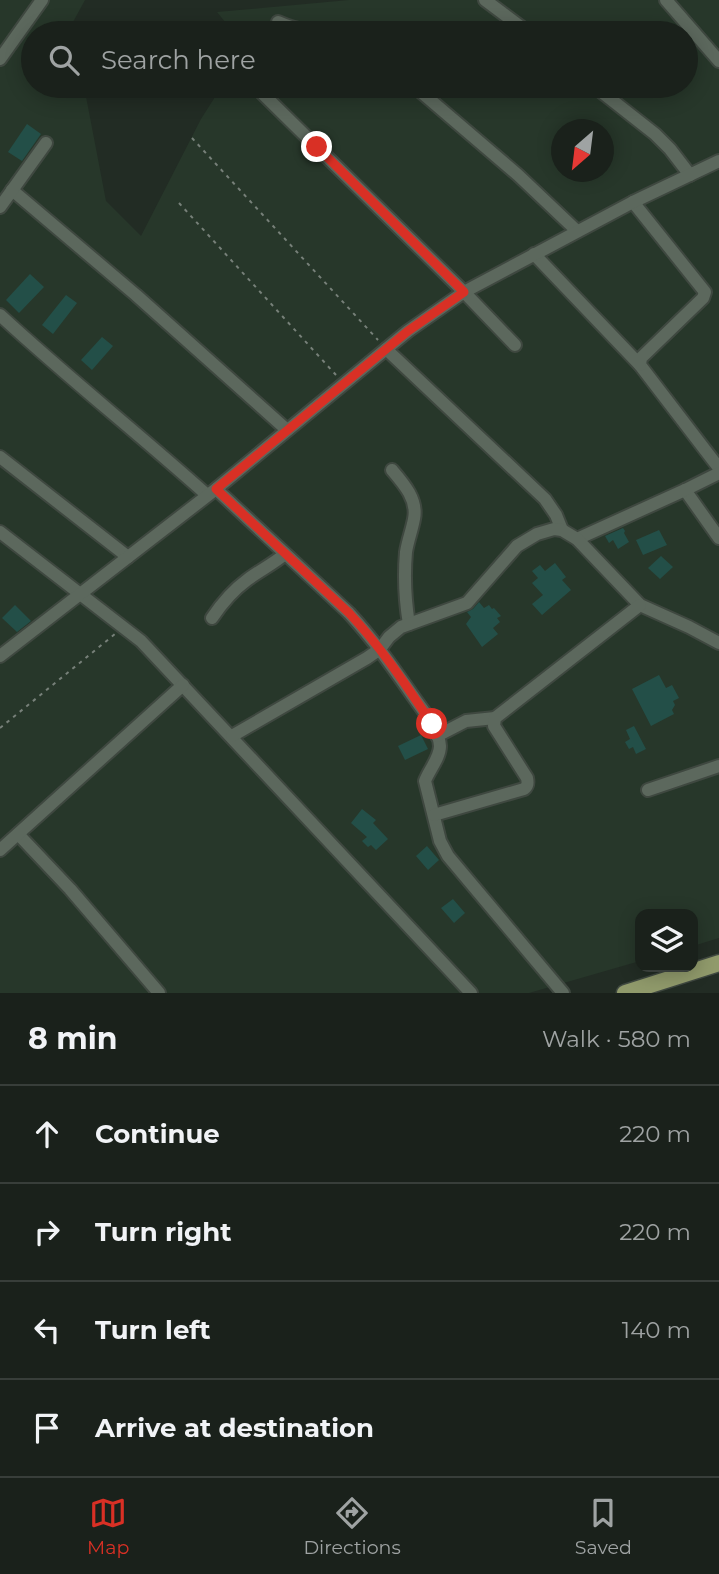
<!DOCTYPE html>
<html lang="en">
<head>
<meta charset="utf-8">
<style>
  :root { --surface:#1a211b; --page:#232924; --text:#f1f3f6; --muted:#9fa3a3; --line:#383e3a; --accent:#d93025 }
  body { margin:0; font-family:Montserrat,sans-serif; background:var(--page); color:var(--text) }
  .controls { position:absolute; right:21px; bottom:21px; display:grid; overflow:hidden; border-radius:14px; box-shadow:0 4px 18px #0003 }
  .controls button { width:63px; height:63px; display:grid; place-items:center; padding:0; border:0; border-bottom:2px solid var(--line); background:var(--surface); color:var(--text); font:35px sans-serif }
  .compass { position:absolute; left:551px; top:119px; width:63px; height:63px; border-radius:50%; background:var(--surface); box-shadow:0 4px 18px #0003; rotate:208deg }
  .stop { position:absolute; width:21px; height:21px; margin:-16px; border:5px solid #d93025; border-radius:50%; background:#fff }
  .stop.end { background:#d93025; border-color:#fff; box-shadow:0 2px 7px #0008 }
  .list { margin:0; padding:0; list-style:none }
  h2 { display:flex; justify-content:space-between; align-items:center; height:91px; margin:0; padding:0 28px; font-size:30px }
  h2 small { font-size:23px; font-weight:400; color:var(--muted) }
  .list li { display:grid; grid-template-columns:46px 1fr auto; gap:21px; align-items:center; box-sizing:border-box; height:98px; padding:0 28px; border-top:2px solid var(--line) }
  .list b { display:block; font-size:26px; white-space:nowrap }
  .list em { font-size:23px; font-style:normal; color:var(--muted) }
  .icon { flex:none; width:38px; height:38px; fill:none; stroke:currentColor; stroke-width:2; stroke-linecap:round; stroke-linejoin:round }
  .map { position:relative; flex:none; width:719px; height:993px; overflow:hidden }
  .search { position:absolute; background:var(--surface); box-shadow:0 4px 18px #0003; left:21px; right:21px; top:21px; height:77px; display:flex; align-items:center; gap:18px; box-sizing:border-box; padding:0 24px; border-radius:38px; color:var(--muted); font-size:26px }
  .sheet { height:483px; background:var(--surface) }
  nav { display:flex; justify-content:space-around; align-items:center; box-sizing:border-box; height:98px; border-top:2px solid var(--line); background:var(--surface); font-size:19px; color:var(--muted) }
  nav a { display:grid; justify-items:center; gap:4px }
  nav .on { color:var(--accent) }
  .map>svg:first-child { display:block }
  .built { fill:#27372a; fill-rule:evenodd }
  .building { fill:#234f48 }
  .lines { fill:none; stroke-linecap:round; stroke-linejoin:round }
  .minor-casing { stroke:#3f4840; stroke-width:16 }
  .major-casing { stroke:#3f4840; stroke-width:19 }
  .path { stroke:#778079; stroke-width:2; stroke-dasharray:3.5 5; stroke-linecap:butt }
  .minor { stroke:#5c685d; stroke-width:12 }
  .major { stroke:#909a6b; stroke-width:16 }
  .route { stroke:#d93025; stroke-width:9 }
</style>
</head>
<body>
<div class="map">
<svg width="719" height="993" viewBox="0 0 719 993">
  <rect width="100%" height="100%" fill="#222c24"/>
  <path class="built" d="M0 0H85L67 33H33V86H84L106 201 141 236 201 119 222 86H686V33H234L217 12 349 0H719V938L693 946V914H640V961L529 993H0ZM562 130H604V172H562Z"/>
  <g class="building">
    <polygon points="27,124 41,134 22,161 8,152"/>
    <polygon points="30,274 44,287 19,313 6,300"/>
    <polygon points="66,295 77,303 53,334 42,325"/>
    <polygon points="102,337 113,346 92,370 81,360"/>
    <polygon points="623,528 625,531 624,533 629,542 618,549 613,540 609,543 605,536"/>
    <polygon points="659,530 667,545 643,555 636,540"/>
    <polygon points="661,556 673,567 660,579 648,568"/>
    <polygon points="555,563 566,577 562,580 571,590 542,615 532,604 543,595 532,583 538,578 532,571 540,565 545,571"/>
    <polygon points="479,602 484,608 489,605 492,609 494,608 501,616 497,618 500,622 493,628 498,634 482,647 466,624 471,617 467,612 473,609"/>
    <polygon points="15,605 31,621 17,632 2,618"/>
    <polygon points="659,675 666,688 672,685 679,698 673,701 675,705 672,710 674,714 651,726 632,689"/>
    <polygon points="634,726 646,749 636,754 633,747 629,749 625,742 630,739 626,730"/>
    <polygon points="421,735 428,749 405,760 398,746"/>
    <polygon points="362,809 376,820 373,823 388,839 376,850 371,845 368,847 362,841 367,837 351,823"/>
    <polygon points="427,846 439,860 428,870 416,856"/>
    <polygon points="453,899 465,913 454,923 441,908"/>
  </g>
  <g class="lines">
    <defs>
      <g id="minor">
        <polyline points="485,0 529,33"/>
        <polyline points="666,0 719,61"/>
        <path d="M278 22C287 26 295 29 305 30 320 32 335 29 350 33"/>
        <polyline points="0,59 42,0"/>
        <polyline points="414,86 518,175 577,231"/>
        <polyline points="594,86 655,134 670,149 690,175"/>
        <polyline points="262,93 464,292 515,345"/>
        <polyline points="12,190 136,295 287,430"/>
        <polyline points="633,202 705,292 703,298 641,358 640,365 719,468"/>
        <polyline points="0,207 46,143"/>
        <polyline points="534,254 640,365"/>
        <path d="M0 315C67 377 139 434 207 495"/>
        <polyline points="386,349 545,499 556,515 562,530"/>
        <polyline points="0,457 128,557"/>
        <path d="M392 470C404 484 418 500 414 519 412 530 408 540 406 552 404 575 405 600 409 624"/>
        <path d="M216 489 349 613C374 640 394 669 415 699 424 712 439 729 440 746 440 758 429 770 425 781L440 841 448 856 563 993"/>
        <polyline points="685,490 719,538"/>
        <polyline points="0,532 141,641 471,993"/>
        <polyline points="577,539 685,490 719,473"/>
        <path d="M212 618C222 603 232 591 247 580 259 571 273 564 285 554"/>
        <polyline points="0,656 216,489 408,331 464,292 633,202 719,161"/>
        <polyline points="232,736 367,658 380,649 389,637 401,627 467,603 517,546 537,534 554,529 562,530 577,539 640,605 689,627 719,643"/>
        <polyline points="437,736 466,721 495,718"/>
        <polyline points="648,790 719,766"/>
        <path d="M434 815 524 789C528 786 528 783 527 778L494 726 495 718 640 605"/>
        <polyline points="18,834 70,889 159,993"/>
        <polyline points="0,850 183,685"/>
      </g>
      <polyline id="major" points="625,993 719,963"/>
    </defs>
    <use href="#minor" class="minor-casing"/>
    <use href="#major" class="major-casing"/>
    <g class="path">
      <polyline points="192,138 378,340"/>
      <polyline points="179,203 336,375"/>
      <polyline points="0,728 115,634"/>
    </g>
    <use href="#minor" class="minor"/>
    <use href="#major" class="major"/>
  </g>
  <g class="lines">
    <path class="route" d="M317 147 464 292 408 331 216 489 349 613C381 647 406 685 432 724"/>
  </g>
</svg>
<div class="controls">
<button><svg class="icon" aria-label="layers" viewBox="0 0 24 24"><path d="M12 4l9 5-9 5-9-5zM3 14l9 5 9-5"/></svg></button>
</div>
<svg class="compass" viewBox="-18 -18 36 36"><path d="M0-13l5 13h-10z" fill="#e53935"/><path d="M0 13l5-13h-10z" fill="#9fa3a3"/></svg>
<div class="stop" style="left:432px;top:724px"></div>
<div class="stop end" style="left:317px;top:147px"></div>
<div class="search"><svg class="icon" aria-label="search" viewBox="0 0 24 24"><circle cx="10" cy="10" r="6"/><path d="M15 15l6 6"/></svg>Search here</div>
</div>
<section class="sheet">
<h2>8 min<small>Walk · 580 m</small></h2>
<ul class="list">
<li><svg class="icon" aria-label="ahead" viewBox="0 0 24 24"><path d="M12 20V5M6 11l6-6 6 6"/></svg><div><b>Continue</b></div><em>220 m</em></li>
<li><svg class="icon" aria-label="right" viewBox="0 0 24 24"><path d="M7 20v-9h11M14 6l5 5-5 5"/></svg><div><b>Turn right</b></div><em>220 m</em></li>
<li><svg class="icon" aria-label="left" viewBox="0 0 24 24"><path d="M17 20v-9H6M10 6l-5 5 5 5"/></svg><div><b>Turn left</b></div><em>140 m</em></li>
<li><svg class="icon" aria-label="arrive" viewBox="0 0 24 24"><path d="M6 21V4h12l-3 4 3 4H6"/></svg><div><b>Arrive at destination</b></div></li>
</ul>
</section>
<nav>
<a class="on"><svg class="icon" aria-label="map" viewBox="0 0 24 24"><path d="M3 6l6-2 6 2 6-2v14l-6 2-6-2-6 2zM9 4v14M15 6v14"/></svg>Map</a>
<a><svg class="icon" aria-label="directions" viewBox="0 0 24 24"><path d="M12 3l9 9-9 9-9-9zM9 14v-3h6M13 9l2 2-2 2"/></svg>Directions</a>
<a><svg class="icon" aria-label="saved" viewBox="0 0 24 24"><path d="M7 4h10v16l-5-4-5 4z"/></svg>Saved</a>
</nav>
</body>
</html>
